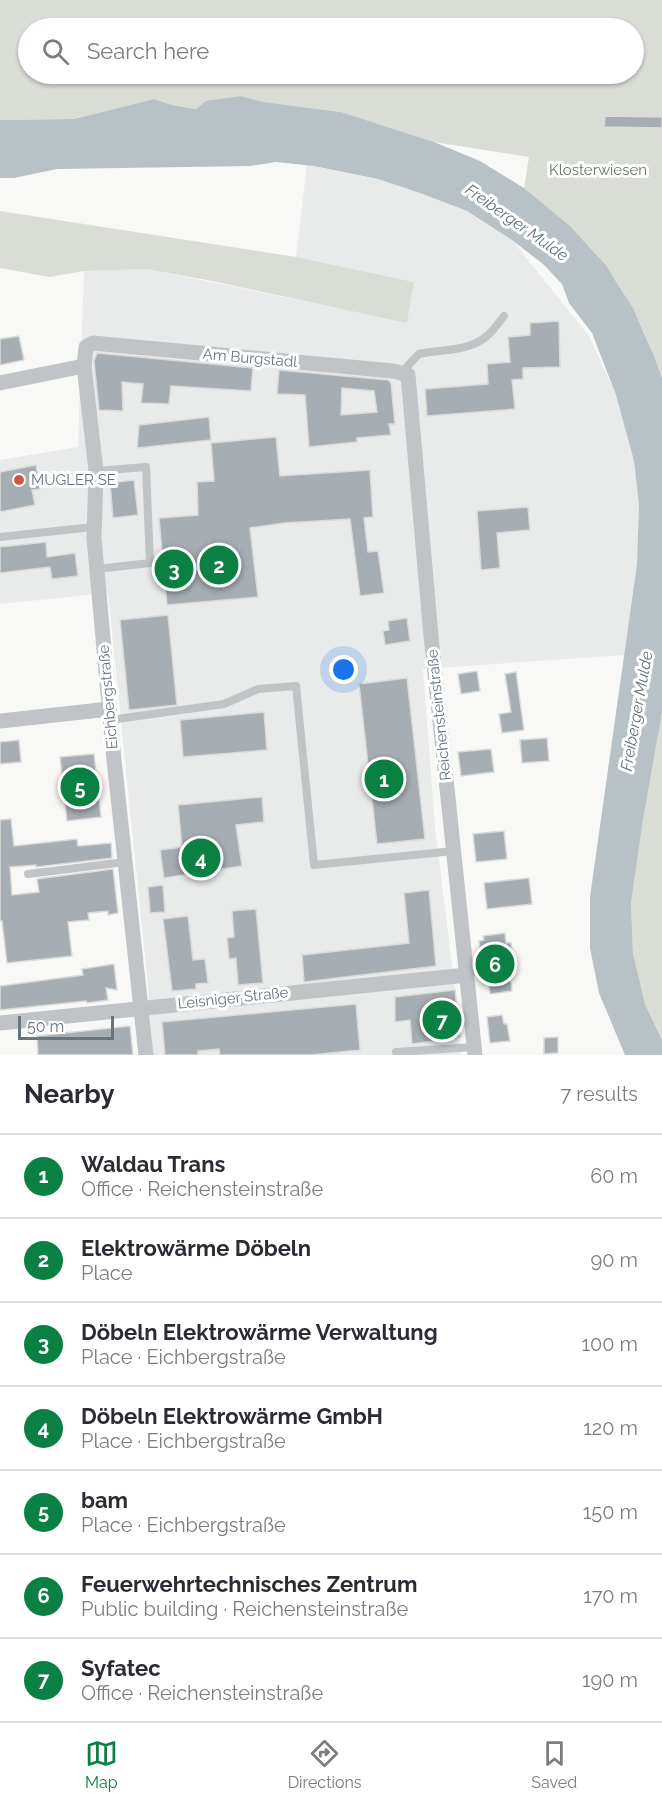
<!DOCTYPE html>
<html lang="en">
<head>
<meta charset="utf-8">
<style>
  :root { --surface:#fff; --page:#f7f7f7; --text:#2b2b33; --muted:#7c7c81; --line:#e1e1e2; --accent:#0b8043 }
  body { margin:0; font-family:Raleway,sans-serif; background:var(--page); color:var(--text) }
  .scale { position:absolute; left:18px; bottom:15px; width:96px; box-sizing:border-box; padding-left:6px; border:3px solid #66757e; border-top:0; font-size:16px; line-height:21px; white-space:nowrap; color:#66757e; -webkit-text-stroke:4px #fff; paint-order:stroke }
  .you { position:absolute; left:344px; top:670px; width:21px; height:21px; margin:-15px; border:4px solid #fff; border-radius:50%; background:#1a73e8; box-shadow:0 0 0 9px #1a73e833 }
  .badge { display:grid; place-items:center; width:39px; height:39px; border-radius:50%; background:var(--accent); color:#fff; font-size:20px; font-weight:700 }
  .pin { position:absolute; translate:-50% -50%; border:3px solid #fff; box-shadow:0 2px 6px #0006 }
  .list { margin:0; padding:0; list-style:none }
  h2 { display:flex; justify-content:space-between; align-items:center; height:78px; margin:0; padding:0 24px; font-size:26px }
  h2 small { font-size:20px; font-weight:400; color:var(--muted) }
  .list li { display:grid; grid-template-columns:39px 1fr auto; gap:18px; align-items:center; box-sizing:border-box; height:84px; padding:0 24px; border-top:2px solid var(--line) }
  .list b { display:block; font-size:22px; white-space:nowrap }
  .list p { margin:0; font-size:20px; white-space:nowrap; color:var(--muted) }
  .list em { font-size:20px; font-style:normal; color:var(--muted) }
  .icon { flex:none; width:33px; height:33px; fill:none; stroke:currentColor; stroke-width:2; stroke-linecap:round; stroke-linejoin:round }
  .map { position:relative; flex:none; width:662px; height:1055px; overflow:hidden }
  .search { position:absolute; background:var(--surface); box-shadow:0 2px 4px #0004; left:18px; right:18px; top:18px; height:66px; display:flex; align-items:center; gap:15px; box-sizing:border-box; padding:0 21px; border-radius:33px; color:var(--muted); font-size:22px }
  .sheet { height:666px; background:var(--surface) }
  nav { display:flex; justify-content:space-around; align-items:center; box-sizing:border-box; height:84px; border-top:2px solid var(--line); background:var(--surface); font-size:16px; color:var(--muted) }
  nav a { display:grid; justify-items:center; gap:3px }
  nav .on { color:var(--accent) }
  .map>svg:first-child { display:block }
  .built { fill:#e9eaea }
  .green { fill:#d9ddd6; fill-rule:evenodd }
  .water { fill:#b8c2c6 }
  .building { fill:#a6adb3; stroke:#dadad9; stroke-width:1.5; fill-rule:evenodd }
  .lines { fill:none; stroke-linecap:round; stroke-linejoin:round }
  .service { stroke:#c0c4c7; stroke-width:8 }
  .minor { stroke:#c0c4c7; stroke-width:15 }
  .poi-dot { fill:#cf5940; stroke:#fff; stroke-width:2 }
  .labels { text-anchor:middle; stroke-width:6; stroke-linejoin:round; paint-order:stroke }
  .park-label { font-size:15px; fill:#697765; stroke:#fff }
  .street-label { font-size:15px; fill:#66757e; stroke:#fff }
  .poi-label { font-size:15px; fill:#66757e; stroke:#fff; text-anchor:start }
  .water-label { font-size:16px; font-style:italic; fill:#627378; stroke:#fff }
</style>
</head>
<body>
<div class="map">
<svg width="662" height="1055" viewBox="0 0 662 1055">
  <rect width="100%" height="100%" fill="#f8f8f6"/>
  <polygon class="built" points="307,165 378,179 420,193 467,211 512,240 589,336 616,395 634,461 639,505 637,564 624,655 423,669 435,827 455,990 461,1055 153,1055 148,986 108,593 0,604 0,460 78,447 84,271 146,269 407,322 414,282 296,257"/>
  <g class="green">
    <path d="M0 0H662V378C648 338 630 297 604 264 582 235 552 212 524 188L529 157 434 142 341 112 264 102 241 96 196 109 172 105 154 99 74 119 0 120ZM28 28H634V74H28Z"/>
    <polygon points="0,211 296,257 414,282 407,323 207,280 146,269 84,271 49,277 0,268"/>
    <polygon points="662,713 662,1040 645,1004 633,953 631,903 643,820"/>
  </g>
  <polygon class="water" points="241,96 264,102 341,112 434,142 480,161 524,188 570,226 605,264 633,308 654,356 662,378 662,713 643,820 631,903 633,953 645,1004 662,1040 662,1055 625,1055 599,993 590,948 590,897 637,564 639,505 634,461 616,395 592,333 569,303 562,284 543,264 512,240 467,211 420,193 378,179 314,166 276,162 250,166 57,169 14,178 0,178 0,120 74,119 154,99 172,105 196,109 206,101"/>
  <g class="building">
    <polygon points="605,116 662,117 662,128 604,127"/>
    <polygon points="559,321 560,367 523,368 523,379 512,380 515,409 427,416 425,389 488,384 487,364 510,362 508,337 530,335 530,323"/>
    <polygon points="19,336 24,360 0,365 0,339"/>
    <polygon points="97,353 253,368 251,391 171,386 169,404 141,403 143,384 122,382 123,411 99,410 94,361"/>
    <path d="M279 370 388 380 391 383 395 424H389L391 435 357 438V442L309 447 305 395 277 394ZM342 388 374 391 377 412 341 415Z"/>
    <polygon points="209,417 211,440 137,448 139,425"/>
    <polygon points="276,437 280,476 370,470 373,517 364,518 368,552 378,551 384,593 360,596 350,519 284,523 250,528 258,597 167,605 159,518 198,515 197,482 214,481 211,443"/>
    <polygon points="36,465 40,489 32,490 35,505 0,512 0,472"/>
    <polygon points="134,480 138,515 113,518 110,483"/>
    <polygon points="528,507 530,530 497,533 500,568 481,570 477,511"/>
    <polygon points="46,542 47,557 75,553 78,576 52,579 50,567 0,573 0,547"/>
    <polygon points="168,615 177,705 129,710 120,620"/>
    <polygon points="407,618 410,641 385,645 383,631 389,630 388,621"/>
    <polygon points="477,671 480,691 461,694 458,674"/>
    <polygon points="516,672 524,730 502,733 499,714 511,712 505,674"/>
    <polygon points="407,678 425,839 377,844 359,684"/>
    <polygon points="264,712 267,750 183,757 180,720"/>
    <polygon points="547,738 549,761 522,763 520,740"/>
    <polygon points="19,740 21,762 0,764 0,742"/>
    <polygon points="491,749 494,772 461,776 458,752"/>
    <polygon points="94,754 101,817 67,821 60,757"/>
    <polygon points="262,797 264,822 236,825 242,866 164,878 160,850 182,847 178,805"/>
    <polygon points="11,819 14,846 77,839 78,846 111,843 112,858 36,867 36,865 10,867 12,895 39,892 37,879 113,869 118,913 108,915 108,911 88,913 89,920 68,922 72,956 7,963 2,921 0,921 0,820"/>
    <polygon points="504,831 507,859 476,862 473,834"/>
    <polygon points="529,878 532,904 487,909 484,883"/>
    <polygon points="163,885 165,912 150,913 148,887"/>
    <polygon points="429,890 436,966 304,982 302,955 409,943 404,893"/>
    <polygon points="256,909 263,983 238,985 236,958 229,959 227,938 234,937 232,911"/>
    <polygon points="188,916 193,960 205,959 208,983 196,984 196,989 172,991 163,919"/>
    <polygon points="505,933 506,943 511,943 513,958 508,958 512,991 490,994 487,970 482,970 479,941 484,940 483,936"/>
    <polygon points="114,964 117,990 106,988 108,1000 87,1003 86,1001 0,1010 0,986 83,975 82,969"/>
    <polygon points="455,990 460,1037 412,1044 410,1020 395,1022 395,997"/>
    <polygon points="356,1004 360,1050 310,1055 220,1055 219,1049 198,1051 198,1055 165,1055 162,1022"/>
    <polygon points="502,1015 504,1024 507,1024 510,1041 490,1043 487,1017"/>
    <polygon points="130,1026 133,1055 38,1055 37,1036"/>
    <polygon points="558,1037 558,1053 544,1054 544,1038"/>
  </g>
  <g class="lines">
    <g class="service">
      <path d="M401 373 419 354C441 349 470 352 488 335 494 330 499 322 504 316"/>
      <polyline points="96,471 146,467 150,563 97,569"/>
      <polyline points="0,537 93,527"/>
      <polyline points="110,720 224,704 258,689 296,686 314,865 454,851"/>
      <polyline points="28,874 125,862"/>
      <polyline points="396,1052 474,1047"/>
    </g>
    <g class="minor">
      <polyline points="0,383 84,366"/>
      <polyline points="0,721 109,709"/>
      <polyline points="0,1023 467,975"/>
      <polyline points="146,1055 114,760 94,538 96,471 84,366 86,347 93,343 393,371 408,375 431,636 475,1055"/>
    </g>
  </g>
  <circle class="poi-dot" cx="19" cy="480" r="6"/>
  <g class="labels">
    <g class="park-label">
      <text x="598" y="175">Klosterwiesen</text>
    </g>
    <g class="street-label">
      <text transform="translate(250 358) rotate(5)" y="5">Am Burgstadl</text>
      <text transform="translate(108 697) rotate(-95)" y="5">Eichbergstraße</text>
      <text transform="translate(439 715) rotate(-96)" y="5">Reichensteinstraße</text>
      <text transform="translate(233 998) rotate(-6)" y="5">Leisniger Straße</text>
    </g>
    <g class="poi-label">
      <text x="31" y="485">MUGLER SE</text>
    </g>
    <g class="water-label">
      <text transform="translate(517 222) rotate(35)" y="6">Freiberger Mulde</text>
      <text transform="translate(636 711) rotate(-80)" y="6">Freiberger Mulde</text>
    </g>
  </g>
</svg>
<div class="scale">50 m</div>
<div class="you"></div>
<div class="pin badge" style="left:384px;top:779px">1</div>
<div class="pin badge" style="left:219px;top:565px">2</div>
<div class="pin badge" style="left:174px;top:569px">3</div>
<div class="pin badge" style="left:201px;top:858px">4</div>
<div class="pin badge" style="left:80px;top:787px">5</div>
<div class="pin badge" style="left:495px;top:964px">6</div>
<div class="pin badge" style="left:442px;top:1020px">7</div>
<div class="search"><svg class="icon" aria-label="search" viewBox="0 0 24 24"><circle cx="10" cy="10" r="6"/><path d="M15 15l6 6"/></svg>Search here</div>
</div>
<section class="sheet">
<h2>Nearby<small>7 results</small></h2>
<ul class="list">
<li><span class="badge">1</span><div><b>Waldau Trans</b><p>Office · Reichensteinstraße</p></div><em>60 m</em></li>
<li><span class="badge">2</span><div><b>Elektrowärme Döbeln</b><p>Place</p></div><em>90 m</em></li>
<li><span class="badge">3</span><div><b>Döbeln Elektrowärme Verwaltung</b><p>Place · Eichbergstraße</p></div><em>100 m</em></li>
<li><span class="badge">4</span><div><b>Döbeln Elektrowärme GmbH</b><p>Place · Eichbergstraße</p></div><em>120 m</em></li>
<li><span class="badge">5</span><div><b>bam</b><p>Place · Eichbergstraße</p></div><em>150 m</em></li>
<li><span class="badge">6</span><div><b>Feuerwehrtechnisches Zentrum</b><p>Public building · Reichensteinstraße</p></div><em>170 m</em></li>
<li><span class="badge">7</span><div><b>Syfatec</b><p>Office · Reichensteinstraße</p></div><em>190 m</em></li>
</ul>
</section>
<nav>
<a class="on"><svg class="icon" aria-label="map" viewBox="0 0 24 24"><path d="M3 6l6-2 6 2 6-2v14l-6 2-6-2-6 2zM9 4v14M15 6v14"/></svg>Map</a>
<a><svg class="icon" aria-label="directions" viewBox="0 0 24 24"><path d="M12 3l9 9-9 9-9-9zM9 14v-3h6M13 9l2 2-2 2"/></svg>Directions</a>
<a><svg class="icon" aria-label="saved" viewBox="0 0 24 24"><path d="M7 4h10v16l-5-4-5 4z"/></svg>Saved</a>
</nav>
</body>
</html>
